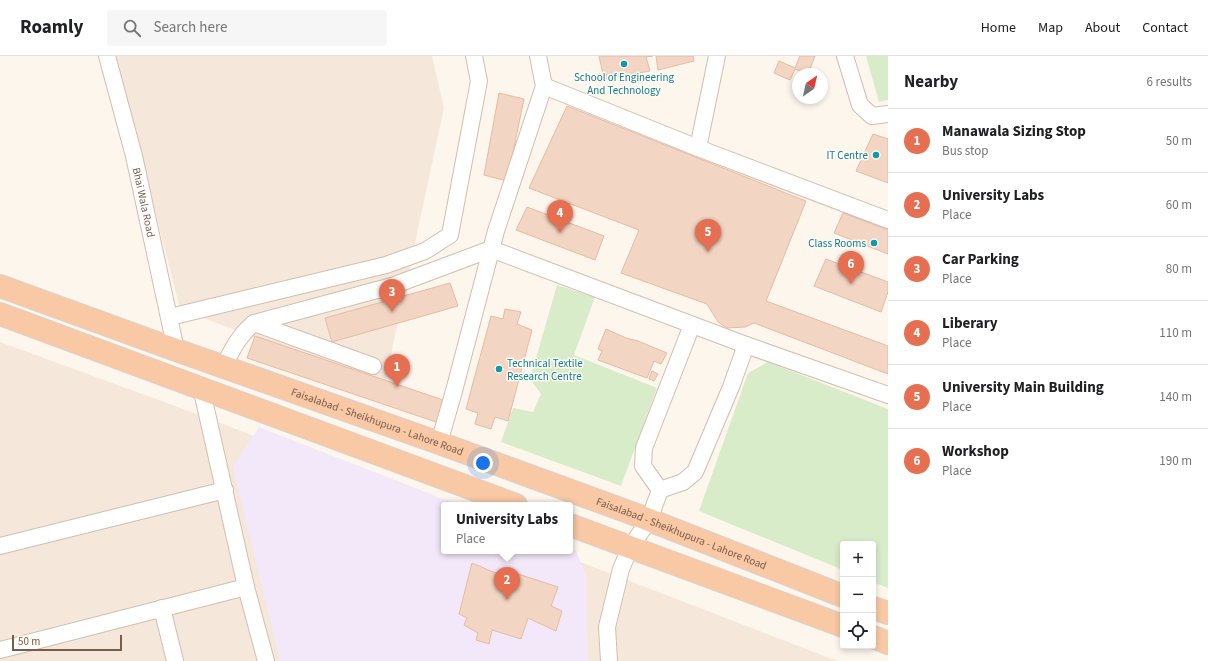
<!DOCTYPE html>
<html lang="en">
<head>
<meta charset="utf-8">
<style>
  :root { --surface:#fff; --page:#f6f6f6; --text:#202124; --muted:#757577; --line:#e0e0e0; --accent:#e76f51 }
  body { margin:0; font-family:"Source Sans 3",sans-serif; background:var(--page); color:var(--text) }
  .controls { position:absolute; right:12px; bottom:12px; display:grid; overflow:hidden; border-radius:4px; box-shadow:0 2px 6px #0003 }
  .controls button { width:36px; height:36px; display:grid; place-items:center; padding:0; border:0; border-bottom:1px solid var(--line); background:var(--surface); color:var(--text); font:20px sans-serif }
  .compass { position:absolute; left:792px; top:12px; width:36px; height:36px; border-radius:50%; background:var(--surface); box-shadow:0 2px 6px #0003; rotate:34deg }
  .scale { position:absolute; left:12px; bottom:10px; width:110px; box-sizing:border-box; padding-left:4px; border:2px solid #7a5c4d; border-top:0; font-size:11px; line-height:14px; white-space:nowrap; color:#7a5c4d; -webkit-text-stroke:3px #fffaf3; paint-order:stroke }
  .you { position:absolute; left:483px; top:407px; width:14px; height:14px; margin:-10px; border:3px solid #fff; border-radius:50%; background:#1a73e8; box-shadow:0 0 0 6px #1a73e833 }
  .badge { display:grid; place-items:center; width:26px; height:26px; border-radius:50%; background:var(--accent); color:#fff; font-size:13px; font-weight:700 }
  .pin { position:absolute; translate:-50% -33px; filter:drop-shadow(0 1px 2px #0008) }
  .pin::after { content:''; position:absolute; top:21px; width:14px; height:12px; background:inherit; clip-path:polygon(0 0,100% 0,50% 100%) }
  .popup { position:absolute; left:441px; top:446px; width:132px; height:52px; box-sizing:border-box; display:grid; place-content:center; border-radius:4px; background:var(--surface); filter:drop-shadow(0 1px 3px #0005); font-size:13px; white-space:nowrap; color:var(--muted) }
  .popup b { font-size:15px; color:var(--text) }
  .popup::after { content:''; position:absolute; left:50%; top:100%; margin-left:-8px; border:8px solid transparent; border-top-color:var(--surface) }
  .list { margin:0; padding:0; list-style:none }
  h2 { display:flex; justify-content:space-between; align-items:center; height:52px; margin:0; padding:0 16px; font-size:17px }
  h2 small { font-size:13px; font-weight:400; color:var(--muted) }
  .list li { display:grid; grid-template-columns:26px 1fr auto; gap:12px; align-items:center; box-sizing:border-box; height:64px; padding:0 16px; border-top:1px solid var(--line) }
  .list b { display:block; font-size:15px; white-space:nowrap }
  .list p { margin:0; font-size:13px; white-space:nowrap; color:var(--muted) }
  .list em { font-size:13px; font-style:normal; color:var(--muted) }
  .icon { flex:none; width:22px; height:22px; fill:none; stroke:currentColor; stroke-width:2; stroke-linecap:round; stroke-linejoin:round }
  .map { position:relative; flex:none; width:888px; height:605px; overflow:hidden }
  header { display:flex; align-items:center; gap:24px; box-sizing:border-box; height:56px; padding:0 20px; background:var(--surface); border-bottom:1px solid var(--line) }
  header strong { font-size:19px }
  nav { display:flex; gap:22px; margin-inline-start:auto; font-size:14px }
  .search { width:280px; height:36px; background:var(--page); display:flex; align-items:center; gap:10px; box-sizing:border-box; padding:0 14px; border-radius:4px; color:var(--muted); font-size:15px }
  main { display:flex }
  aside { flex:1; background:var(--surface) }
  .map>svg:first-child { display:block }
  .residential { fill:#f5e8da }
  .education { fill:#f3e8fa }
  .green { fill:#d8ecc9 }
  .building { fill:#f3d5c3; stroke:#e6bba3 }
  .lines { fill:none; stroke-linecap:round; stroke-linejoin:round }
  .minor-casing { stroke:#d1beb0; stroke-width:18 }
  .trunk-casing { stroke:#dad1cd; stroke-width:24 }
  .minor { stroke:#fff; stroke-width:16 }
  .trunk { stroke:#f9c8a4; stroke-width:22 }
  .culture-dot { fill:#0f9aa8; stroke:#fffaf3; stroke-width:1.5 }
  .labels { text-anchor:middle; stroke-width:3; stroke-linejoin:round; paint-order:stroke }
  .culture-label { font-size:11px; fill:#0d838f; stroke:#fffaf3; text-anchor:end }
  .street-label { font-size:11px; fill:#7a5c4d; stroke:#fffaf3 }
</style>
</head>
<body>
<header>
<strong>Roamly</strong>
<div class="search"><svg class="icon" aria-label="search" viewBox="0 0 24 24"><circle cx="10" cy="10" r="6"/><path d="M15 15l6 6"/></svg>Search here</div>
<nav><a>Home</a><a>Map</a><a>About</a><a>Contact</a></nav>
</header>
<main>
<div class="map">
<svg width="888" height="605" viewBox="0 0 888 605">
  <rect width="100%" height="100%" fill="#fdf6ec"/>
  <g class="residential">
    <polygon points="116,0 432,0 444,52 384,331 180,253"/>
    <polygon points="0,286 197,358 444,453 444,495 552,495 837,605 0,605"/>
  </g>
  <polygon class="education" points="259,371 459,449 444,449 444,495 570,495 570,492 576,495 586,520 588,605 280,605 233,411"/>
  <g class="green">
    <polygon points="866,0 888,0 888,44 879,46"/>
    <polygon points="557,229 595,241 574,299 657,332 621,430 501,386 513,352 533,356 541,338 530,323"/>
    <polygon points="768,306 888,353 888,532 873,526 873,488 843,488 843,514 699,455 748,317"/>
  </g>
  <g class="building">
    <polygon points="599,0 653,0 646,1 650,15 604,23"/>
    <polygon points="656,0 693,0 694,5 658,14"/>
    <polygon points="800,0 815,0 808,18 795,13 790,24 774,17 779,5 795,12"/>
    <polygon points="499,37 524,43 507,125 484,119"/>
    <polygon points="567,50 806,145 766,245 888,290 888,318 754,267 745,271 727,272 718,266 707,248 621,217 639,174 529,132"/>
    <polygon points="873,78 888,83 888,127 856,115"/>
    <polygon points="527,151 604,180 595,204 516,174"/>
    <polygon points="843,157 888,174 888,198 834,177"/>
    <polygon points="826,203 888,226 888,236 881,256 814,230"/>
    <polygon points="450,227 458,250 332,286 325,262"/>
    <polygon points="505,253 521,256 517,268 532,274 508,365 495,361 491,373 475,368 478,357 466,353 491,260 503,263"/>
    <polygon points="606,273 626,282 638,285 667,297 661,308 654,305 647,322 598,304 602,295 598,293"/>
    <polygon points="255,280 446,345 439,367 247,302"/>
    <polygon points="652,315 658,318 654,325 649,323"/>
    <polygon points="472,507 517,526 518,518 558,531 551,550 562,555 556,575 528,562 521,583 492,574 489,588 476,584 478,577 464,569 467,562 459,558"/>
  </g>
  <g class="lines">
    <defs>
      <g id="minor">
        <path id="s1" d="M107 0 134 100 176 294"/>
        <polyline points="845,0 860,49 872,60 888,58"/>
        <polyline points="544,30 698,92 888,164"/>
        <polyline points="698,92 717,0"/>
        <polyline points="170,261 386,209 425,195 450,179 479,25 474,0"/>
        <polyline points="254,267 373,310"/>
        <path d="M224 310C232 294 239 279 254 267L392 230 491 193 746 289 888 339"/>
        <polyline points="201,331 246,531 266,605"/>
        <polyline points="439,387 454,335 496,175 544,30 538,0"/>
        <polyline points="660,434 643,410 644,392 692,269"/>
        <polyline points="0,490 225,434"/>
        <polyline points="162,552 175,605"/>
        <polyline points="0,594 246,531"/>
        <polyline points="609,605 607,571 621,513 630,492 649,464 660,434 683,426 695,416 731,331 746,289"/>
      </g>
      <g id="trunk">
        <path id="s2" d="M0 230 176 294 439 387 634 458 843 540"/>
        <polyline points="0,258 516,449"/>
        <polyline points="570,469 843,570"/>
        <polyline points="873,552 888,557"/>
        <polyline points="873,581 888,587"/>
      </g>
    </defs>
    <use href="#minor" class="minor-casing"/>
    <use href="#trunk" class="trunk-casing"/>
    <use href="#minor" class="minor"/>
    <use href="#trunk" class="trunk"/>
  </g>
  <g class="culture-dot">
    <circle cx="624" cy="8" r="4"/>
    <circle cx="876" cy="99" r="4"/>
    <circle cx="874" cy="187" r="4"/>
    <circle cx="499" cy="313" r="4"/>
  </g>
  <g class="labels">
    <g class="culture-label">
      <text x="624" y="25" text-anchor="middle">School of Engineering<tspan x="624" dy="13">And Technology</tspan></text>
      <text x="868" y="103">IT Centre</text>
      <text x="866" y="191">Class Rooms</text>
      <text x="507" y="311" text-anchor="start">Technical Textile<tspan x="507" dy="13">Research Centre</tspan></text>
    </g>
    <g class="street-label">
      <text dy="4" stroke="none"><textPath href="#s1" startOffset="151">Bhai Wala Road</textPath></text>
      <text dy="4" stroke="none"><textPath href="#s2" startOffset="401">Faisalabad - Sheikhupura - Lahore Road</textPath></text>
      <text dy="4" stroke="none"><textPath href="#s2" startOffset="725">Faisalabad - Sheikhupura - Lahore Road</textPath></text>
    </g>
  </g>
</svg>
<div class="controls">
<button>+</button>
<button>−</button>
<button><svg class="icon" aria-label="locate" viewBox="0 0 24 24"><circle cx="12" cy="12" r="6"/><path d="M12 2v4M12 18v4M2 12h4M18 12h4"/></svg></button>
</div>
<svg class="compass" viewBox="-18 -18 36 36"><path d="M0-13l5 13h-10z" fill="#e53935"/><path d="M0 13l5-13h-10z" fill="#757577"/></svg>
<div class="scale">50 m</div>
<div class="you"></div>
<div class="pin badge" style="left:397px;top:331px">1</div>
<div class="pin badge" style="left:507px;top:544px">2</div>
<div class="popup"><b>University Labs</b>Place</div>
<div class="pin badge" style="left:392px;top:256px">3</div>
<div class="pin badge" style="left:560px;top:177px">4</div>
<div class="pin badge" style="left:708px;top:196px">5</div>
<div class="pin badge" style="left:851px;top:228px">6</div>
</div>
<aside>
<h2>Nearby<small>6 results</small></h2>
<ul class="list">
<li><span class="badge">1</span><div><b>Manawala Sizing Stop</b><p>Bus stop</p></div><em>50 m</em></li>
<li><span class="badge">2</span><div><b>University Labs</b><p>Place</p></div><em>60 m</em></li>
<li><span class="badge">3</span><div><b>Car Parking</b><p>Place</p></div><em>80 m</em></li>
<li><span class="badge">4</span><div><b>Liberary</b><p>Place</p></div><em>110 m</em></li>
<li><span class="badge">5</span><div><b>University Main Building</b><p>Place</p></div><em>140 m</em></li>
<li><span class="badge">6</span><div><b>Workshop</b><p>Place</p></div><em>190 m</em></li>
</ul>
</aside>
</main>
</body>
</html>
